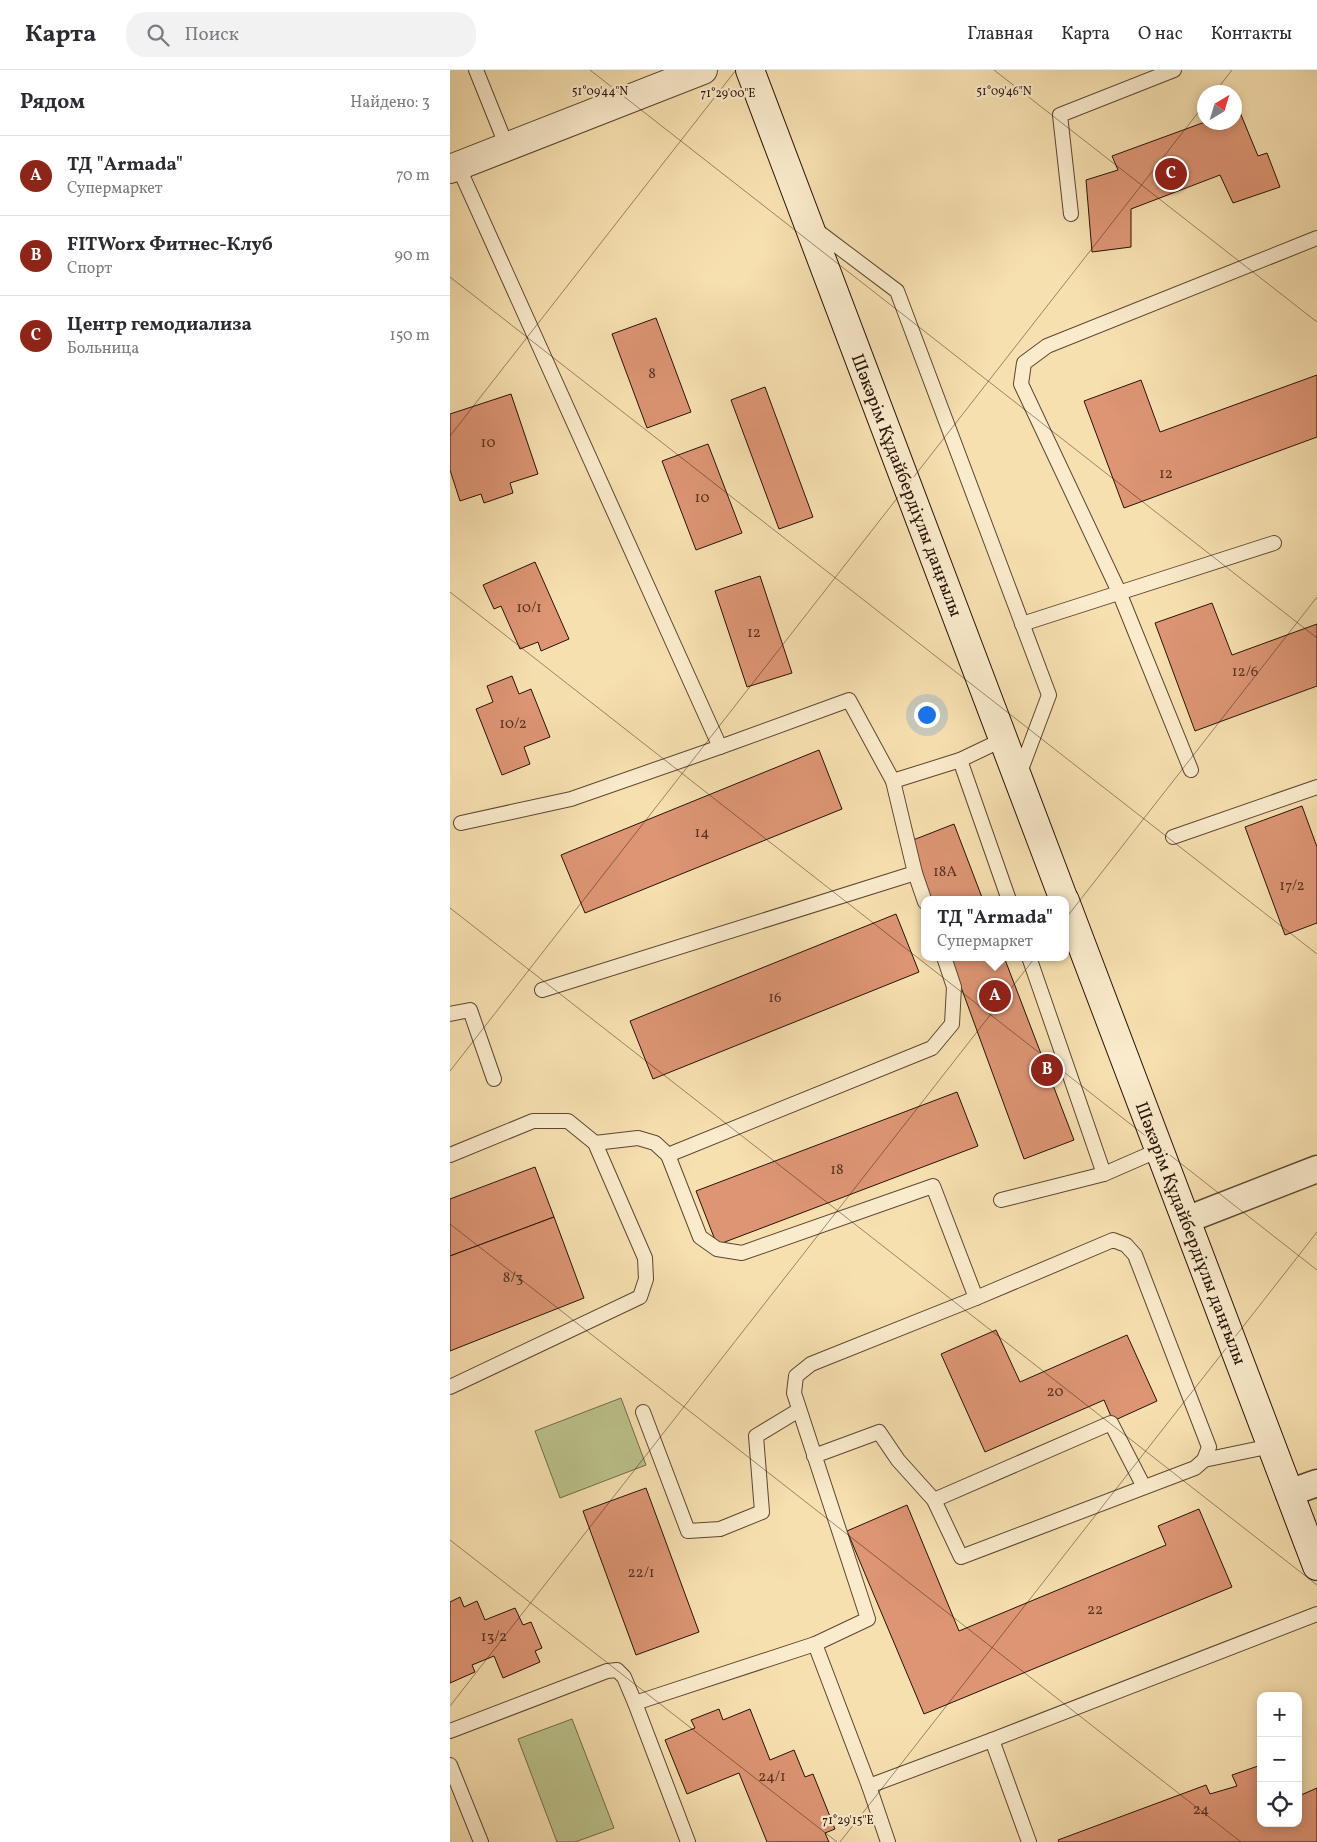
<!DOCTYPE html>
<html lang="ru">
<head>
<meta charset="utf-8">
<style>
  :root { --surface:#fff; --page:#f2f2f3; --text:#2b2b33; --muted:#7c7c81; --line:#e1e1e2; --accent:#8f2418 }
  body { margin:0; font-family:Vollkorn,serif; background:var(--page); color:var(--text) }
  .controls { position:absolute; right:15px; bottom:15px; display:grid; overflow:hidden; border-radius:10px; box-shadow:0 2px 12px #0003 }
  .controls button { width:45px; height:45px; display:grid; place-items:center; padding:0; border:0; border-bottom:1px solid var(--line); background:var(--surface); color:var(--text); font:25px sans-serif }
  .compass { position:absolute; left:747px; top:15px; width:45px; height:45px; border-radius:50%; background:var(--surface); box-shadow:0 2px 12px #0003; rotate:38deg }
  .you { position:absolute; left:476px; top:644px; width:18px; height:18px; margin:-12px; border:4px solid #fff; border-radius:50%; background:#1a73e8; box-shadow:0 0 0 8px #1a73e833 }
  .badge { display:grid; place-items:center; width:32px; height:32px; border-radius:50%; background:var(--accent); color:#fff; font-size:16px; font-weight:700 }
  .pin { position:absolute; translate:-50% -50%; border:2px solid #fff; box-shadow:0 1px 5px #0006 }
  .popup { position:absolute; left:471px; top:826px; width:148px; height:65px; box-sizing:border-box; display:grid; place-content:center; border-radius:10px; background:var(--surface); filter:drop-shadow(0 1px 4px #0005); font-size:16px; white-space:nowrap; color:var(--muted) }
  .popup b { font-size:19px; color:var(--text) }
  .popup::after { content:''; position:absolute; left:50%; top:100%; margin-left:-10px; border:10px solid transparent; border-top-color:var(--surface) }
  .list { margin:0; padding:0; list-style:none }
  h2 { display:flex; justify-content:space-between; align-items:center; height:65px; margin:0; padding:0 20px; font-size:21px }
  h2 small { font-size:16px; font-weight:400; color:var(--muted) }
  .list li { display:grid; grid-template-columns:32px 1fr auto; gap:15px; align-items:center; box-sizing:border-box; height:80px; padding:0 20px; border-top:1px solid var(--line) }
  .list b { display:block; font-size:19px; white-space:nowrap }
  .list p { margin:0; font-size:16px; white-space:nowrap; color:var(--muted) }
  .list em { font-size:16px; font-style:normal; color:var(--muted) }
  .icon { flex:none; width:28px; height:28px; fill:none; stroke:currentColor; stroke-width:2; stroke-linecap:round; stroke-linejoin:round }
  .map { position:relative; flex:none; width:867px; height:1772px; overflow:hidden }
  header { display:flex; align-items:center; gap:30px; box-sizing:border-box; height:70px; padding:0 25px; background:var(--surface); border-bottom:1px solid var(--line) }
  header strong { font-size:24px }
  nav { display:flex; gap:28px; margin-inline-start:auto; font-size:18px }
  .search { width:350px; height:45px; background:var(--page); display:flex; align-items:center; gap:12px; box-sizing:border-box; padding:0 18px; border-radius:20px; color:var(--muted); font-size:19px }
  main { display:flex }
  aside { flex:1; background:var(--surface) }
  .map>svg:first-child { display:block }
  .green { fill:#bbc28c; stroke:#726a4a }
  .building { fill:#dd9574; stroke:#291107 }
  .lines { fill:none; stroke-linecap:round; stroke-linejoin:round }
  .service-casing { stroke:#5c4531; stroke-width:16 }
  .minor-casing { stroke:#5c4531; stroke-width:29 }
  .tertiary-casing { stroke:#5c4531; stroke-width:30 }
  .secondary-casing { stroke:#291107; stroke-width:30 }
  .service { stroke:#faebcc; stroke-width:14 }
  .minor { stroke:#faebcc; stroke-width:26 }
  .tertiary { stroke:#faebcc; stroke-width:28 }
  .secondary { stroke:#faebcc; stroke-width:28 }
  .ticks { fill:none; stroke:#291107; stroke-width:1; stroke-opacity:0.45 }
  .labels { text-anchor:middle; stroke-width:4.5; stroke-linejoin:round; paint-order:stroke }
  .number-label { font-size:15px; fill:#563222 }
  .street-label { font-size:18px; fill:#291107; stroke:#faebcc }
  .ticks-label { font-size:12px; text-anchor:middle; fill:#291107; stroke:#faebcc; stroke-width:4.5; stroke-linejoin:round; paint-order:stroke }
</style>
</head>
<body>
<header>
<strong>Карта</strong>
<div class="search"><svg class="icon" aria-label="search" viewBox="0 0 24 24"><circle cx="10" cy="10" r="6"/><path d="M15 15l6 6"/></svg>Поиск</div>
<nav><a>Главная</a><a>Карта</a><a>О нас</a><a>Контакты</a></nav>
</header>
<main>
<aside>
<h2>Рядом<small>Найдено: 3</small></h2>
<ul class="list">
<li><span class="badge">A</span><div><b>ТД &quot;Armada&quot;</b><p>Супермаркет</p></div><em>70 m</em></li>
<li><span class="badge">B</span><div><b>FITWorx Фитнес-Клуб</b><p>Спорт</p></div><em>90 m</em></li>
<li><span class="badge">C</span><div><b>Центр гемодиализа</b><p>Больница</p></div><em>150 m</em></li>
</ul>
</aside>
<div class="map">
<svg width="867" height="1772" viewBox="0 0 867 1772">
  <rect width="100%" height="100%" fill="#f7e0b0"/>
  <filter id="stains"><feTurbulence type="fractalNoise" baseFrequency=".004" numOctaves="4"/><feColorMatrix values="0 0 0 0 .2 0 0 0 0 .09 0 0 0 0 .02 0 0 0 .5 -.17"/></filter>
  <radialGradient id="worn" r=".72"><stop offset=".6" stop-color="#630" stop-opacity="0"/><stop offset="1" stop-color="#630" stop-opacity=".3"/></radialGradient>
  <g class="green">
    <polygon points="171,1328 196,1395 110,1428 85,1361"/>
    <polygon points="122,1649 164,1758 125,1772 107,1772 68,1669"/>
  </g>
  <g class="building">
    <polygon points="789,40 808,86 817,83 830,117 783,133 770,105 681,139 681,177 642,182 636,110 668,100 662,86 755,52 784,52 784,42"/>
    <polygon points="206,248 241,342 197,358 162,264"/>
    <polygon points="867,305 867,367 674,438 634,331 691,310 710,362"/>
    <polygon points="315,317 363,447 329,459 281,330"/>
    <polygon points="61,324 88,404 60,413 63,423 34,433 31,424 10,431 0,400 0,344"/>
    <polygon points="258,374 292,463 246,480 212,391"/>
    <polygon points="85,492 119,569 91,581 88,572 70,579 51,536 44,539 33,515"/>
    <polygon points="310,506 342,603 297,617 265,521"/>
    <polygon points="762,533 782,585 867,554 867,616 745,661 705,553"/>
    <polygon points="62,606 69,624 81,619 100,667 74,677 80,694 52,705 26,639 43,632 37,616"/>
    <polygon points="369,680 392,739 135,843 111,785"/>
    <polygon points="852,736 867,777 867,853 835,865 795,757"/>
    <polygon points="504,754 533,830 479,830 458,772"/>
    <polygon points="446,844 469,902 203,1009 180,951"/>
    <polygon points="500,887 554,887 624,1070 574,1089"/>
    <polygon points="507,1022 528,1076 267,1175 246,1121"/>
    <polygon points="85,1097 104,1147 0,1186 0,1129"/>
    <polygon points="104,1147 134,1228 0,1281 0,1186"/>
    <polygon points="546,1260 570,1312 677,1265 707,1331 663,1351 654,1330 535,1382 491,1284"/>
    <polygon points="196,1418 249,1562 186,1585 133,1441"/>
    <polygon points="457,1435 509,1561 716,1475 708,1456 749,1439 782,1517 474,1644 397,1461"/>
    <polygon points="10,1527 14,1537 27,1531 35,1550 65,1538 73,1555 81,1552 92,1578 85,1581 90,1592 53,1608 44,1586 22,1595 25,1602 0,1613 0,1532"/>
    <polygon points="269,1639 273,1650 300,1639 320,1690 344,1680 355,1707 363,1704 385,1759 375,1763 379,1772 317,1772 289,1703 237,1724 215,1670 245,1658 241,1650"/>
    <polygon points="811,1695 811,1753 848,1753 848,1724 851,1725 867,1718 867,1772 609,1772 608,1770 756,1715 760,1724 787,1716 782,1705"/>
  </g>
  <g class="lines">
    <defs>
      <g id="service">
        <polyline points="26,0 57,77"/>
        <polyline points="8,96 270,677 399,630 443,711 510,690 554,669"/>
        <polyline points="621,144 610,45 724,0"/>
        <polyline points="366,160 447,221 599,625 569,705"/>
        <polyline points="572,554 824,473"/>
        <polyline points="510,690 559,830"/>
        <polyline points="741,700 669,522 571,314 574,293 597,276 867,168"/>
        <polyline points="443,711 465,803 475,832"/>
        <polyline points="11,753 121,729 270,677"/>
        <polyline points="723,767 867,717"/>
        <polyline points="579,887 654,1104 709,1080"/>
        <polyline points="92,920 465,803"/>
        <polyline points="0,944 20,940 44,1009"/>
        <polyline points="145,1073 188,1068 205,1073 218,1085 250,1167 267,1179 292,1183 483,1116 526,1228"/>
        <polyline points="0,1085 83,1051 118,1051 145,1073 195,1188 196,1209 190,1227 0,1317"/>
        <polyline points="218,1085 482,978 502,954 504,917 494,887"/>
        <polyline points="551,1130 654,1104"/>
        <polyline points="193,1342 238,1461 270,1459 312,1442 306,1366 349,1340"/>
        <polyline points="364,1386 429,1362 448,1390 484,1430 511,1487 745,1398 754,1390 759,1377 685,1185 676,1175 663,1170 526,1228 361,1294 346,1306 344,1323 418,1549 365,1574 419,1716 438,1772"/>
        <polyline points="754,1390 821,1376"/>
        <polyline points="484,1430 661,1353 694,1417"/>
        <polyline points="185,1633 365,1574"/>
        <polyline points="0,1661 157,1601 167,1600 174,1607 185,1633 238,1772"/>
        <polyline points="542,1670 579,1772"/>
        <polyline points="0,1695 31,1772"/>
        <polyline points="419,1716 542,1670 867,1544"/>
      </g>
      <g id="minor">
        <polyline points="736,1150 867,1099"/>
        <polyline points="839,1423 867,1413"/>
      </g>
      <polyline id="tertiary" points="0,99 253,0"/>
      <g id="secondary">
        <polyline points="300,0 614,830"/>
        <polyline points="615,831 867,1496"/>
      </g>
    </defs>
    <use href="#service" class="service-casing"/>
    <use href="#minor" class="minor-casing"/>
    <use href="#tertiary" class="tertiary-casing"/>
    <use href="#secondary" class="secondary-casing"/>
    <use href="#service" class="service"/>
    <use href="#minor" class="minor"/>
    <use href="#tertiary" class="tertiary"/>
    <use href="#secondary" class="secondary"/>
  </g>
  <path class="ticks" d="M140 0 867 568M544 0 867 252M765 22 782 0M0 207 867 884M0 366 286 0M0 522 867 1200M0 838 867 1515M0 1001 754 35M0 1154 791 1772M0 1470 387 1772M0 1636 867 527M390 1772 867 1162"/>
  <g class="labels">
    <g class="number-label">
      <text x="202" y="308">8</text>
      <text x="38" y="377">10</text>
      <text x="716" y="408">12</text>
      <text x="252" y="432">10</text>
      <text x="79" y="542">10/1</text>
      <text x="304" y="567">12</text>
      <text x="795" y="606">12/6</text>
      <text x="63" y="658">10/2</text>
      <text x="252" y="767">14</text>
      <text x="495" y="806">18А</text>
      <text x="842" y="820">17/2</text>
      <text x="325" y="932">16</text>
      <text x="387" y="1104">18</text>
      <text x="63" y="1212">8/3</text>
      <text x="605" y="1326">20</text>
      <text x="191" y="1507">22/1</text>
      <text x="645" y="1544">22</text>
      <text x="44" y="1571">13/2</text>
      <text x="322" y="1711">24/1</text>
      <text x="751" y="1744">24</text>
    </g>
    <g class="street-label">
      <text transform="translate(457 415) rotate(69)" y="6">Шәкәрім Құдайбердіұлы даңғылы</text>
      <text transform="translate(741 1163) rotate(69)" y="6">Шәкәрім Құдайбердіұлы даңғылы</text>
    </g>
  </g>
  <g class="ticks-label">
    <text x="150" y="25">51°09'44"N</text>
    <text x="554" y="25">51°09'46"N</text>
    <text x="278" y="27">71°29'00"E</text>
    <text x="398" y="1754">71°29'15"E</text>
  </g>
  <rect width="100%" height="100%" filter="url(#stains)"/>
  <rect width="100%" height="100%" fill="url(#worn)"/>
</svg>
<div class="controls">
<button>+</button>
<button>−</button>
<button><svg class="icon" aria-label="locate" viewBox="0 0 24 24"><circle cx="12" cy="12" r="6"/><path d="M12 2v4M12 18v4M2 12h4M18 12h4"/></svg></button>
</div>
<svg class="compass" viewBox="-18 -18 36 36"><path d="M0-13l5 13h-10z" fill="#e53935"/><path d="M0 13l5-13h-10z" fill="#7c7c81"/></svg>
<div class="you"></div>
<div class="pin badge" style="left:545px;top:926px">A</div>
<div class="popup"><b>ТД &quot;Armada&quot;</b>Супермаркет</div>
<div class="pin badge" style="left:597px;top:1000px">B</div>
<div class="pin badge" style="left:721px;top:104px">C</div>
</div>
</main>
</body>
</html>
